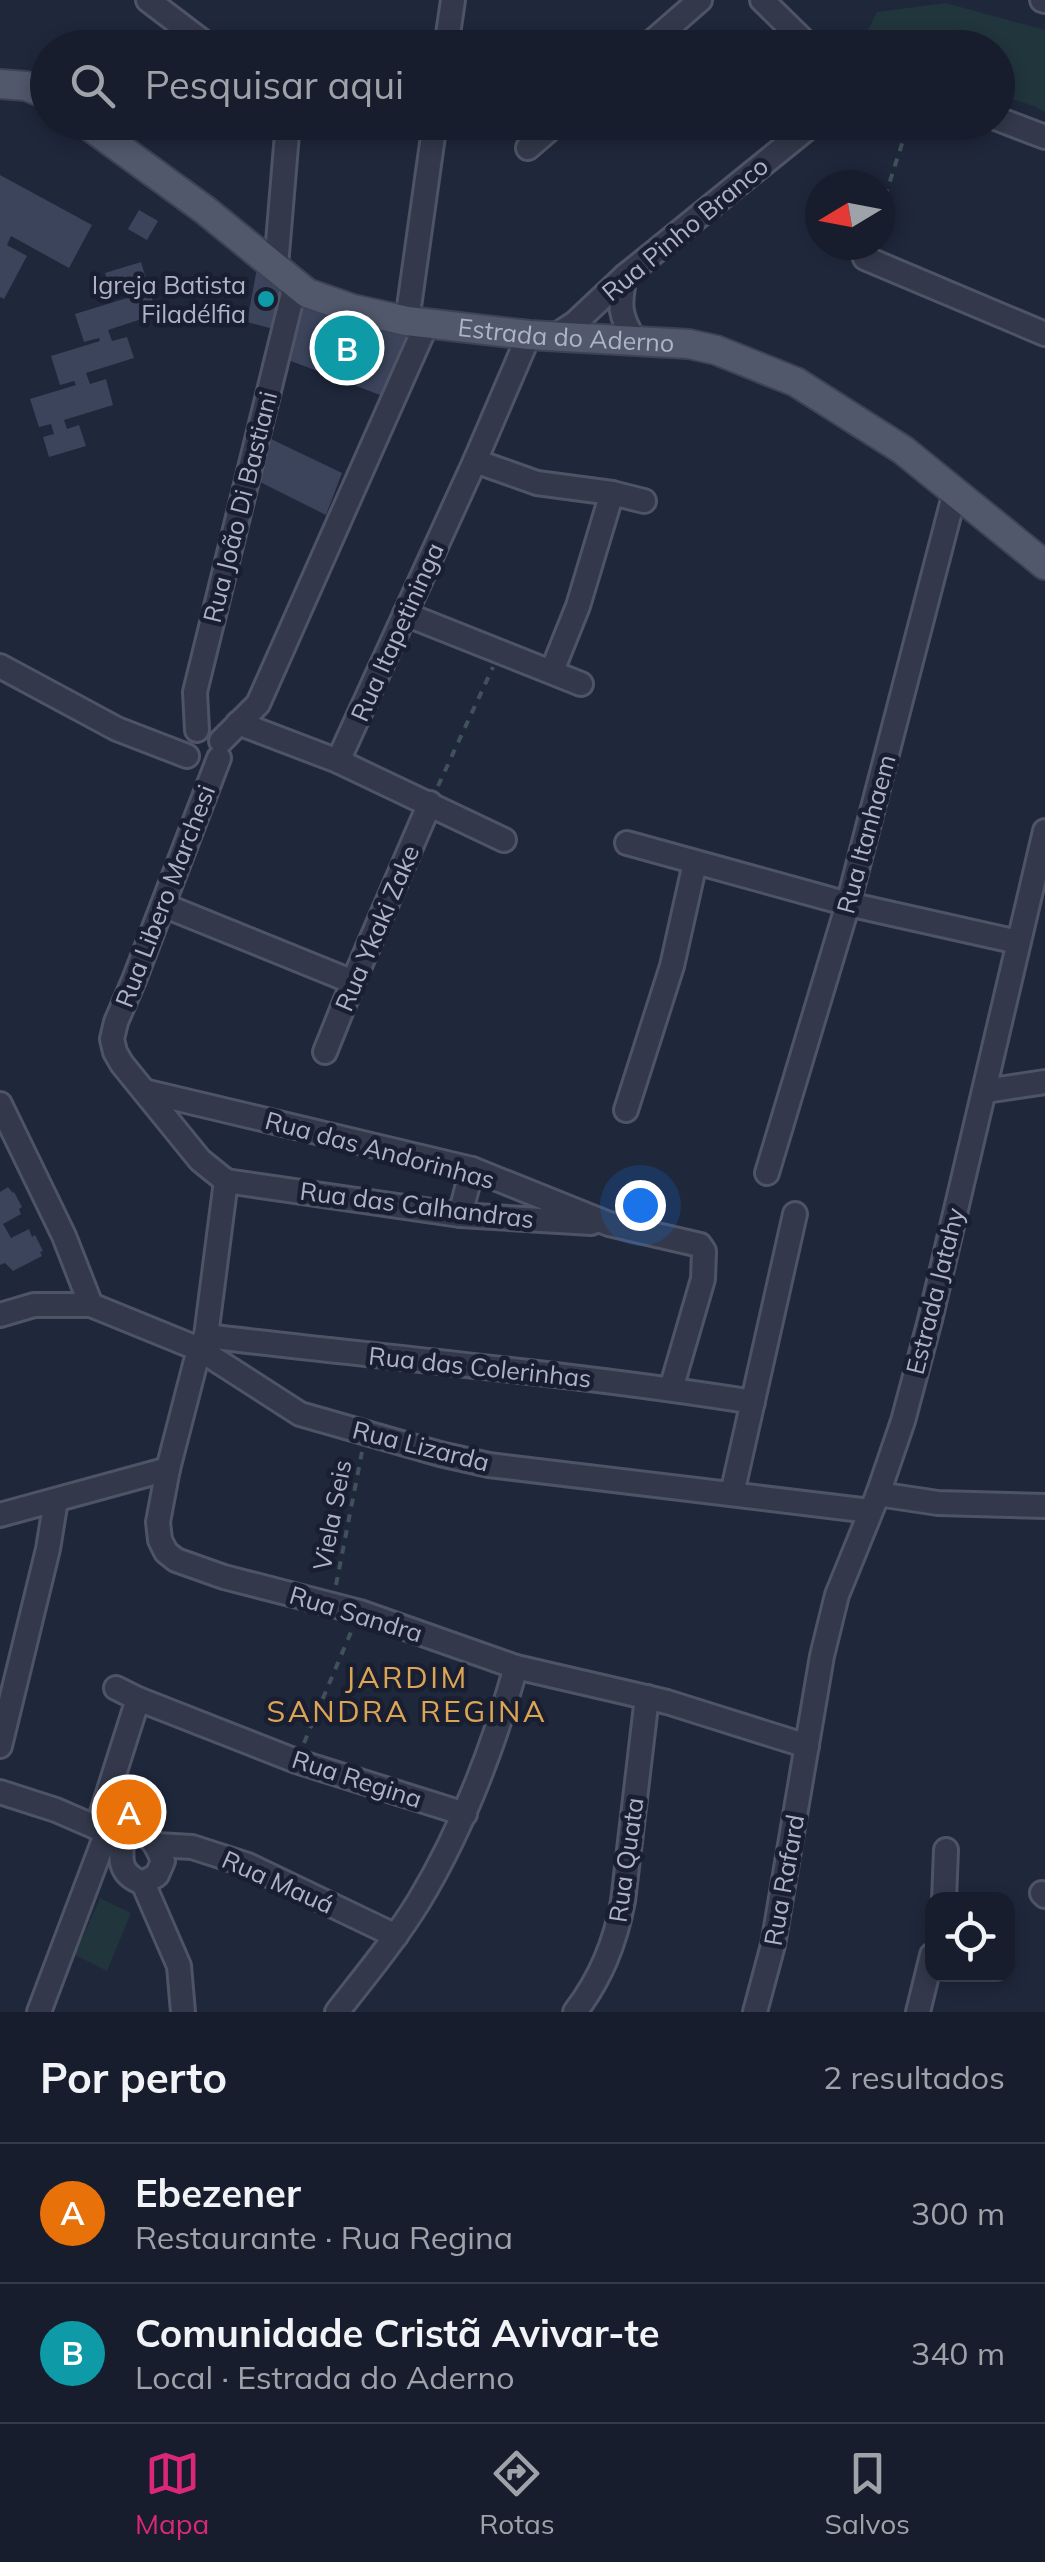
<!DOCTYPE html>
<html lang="pt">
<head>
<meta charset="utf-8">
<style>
  :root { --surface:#171d2c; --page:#202634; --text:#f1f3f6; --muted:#9ea2a9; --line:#363b48; --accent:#db2777 }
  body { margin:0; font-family:Mulish,sans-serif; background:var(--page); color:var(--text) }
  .controls { position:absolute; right:30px; bottom:30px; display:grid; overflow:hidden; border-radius:20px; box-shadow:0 5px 15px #0003 }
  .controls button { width:90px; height:90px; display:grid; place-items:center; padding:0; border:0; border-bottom:2px solid var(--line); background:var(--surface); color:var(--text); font:50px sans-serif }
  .compass { position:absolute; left:805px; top:170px; width:90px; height:90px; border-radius:50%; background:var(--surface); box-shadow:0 5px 15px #0003; rotate:260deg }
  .you { position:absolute; left:640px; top:1205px; width:35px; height:35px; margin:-25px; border:8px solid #fff; border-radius:50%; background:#1a73e8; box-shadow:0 0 0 15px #1a73e833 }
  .badge { display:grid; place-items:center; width:65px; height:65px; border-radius:50%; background:var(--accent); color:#fff; font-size:32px; font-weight:700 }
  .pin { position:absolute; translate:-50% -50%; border:5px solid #fff; box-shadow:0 2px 10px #0006 }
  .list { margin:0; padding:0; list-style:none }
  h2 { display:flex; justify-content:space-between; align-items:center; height:130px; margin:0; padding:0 40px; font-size:42px }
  h2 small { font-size:32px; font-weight:400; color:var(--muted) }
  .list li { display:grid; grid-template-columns:65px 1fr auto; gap:30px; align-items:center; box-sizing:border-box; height:140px; padding:0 40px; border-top:2px solid var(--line) }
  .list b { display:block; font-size:38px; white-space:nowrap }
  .list p { margin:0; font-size:32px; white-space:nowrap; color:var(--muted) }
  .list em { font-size:32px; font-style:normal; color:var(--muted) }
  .icon { flex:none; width:55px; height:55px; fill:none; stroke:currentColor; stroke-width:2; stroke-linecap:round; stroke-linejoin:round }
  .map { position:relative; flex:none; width:1045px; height:2012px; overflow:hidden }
  .search { position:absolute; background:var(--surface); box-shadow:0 5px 15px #0003; left:30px; right:30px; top:30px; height:110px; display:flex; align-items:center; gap:25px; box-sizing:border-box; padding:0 35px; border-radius:55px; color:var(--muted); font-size:38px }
  .sheet { height:410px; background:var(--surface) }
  nav { display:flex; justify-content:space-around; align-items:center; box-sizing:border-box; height:140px; border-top:2px solid var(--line); background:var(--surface); font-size:28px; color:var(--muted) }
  nav a { display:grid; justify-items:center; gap:5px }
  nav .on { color:var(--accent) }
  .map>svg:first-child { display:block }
  .green { fill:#21353c }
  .building { fill:#3b445b }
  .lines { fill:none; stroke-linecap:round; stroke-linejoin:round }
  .minor-casing { stroke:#4e5466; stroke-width:28 }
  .major-casing { stroke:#3d4354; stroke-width:32 }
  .path { stroke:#3f5259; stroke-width:4; stroke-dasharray:8 8; stroke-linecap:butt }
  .minor { stroke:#33394b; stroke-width:22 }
  .major { stroke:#51586b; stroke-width:28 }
  .culture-dot { fill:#0f9aa8; stroke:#191f30; stroke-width:4 }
  .labels { text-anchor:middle; stroke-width:9; stroke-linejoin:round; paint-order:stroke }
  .street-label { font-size:25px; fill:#aeb4c7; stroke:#191f30 }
  .poi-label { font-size:25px; fill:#aeb4c7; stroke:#191f30; text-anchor:end }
  .quarter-label { font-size:30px; letter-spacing:2.5px; fill:#dca455; stroke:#191f30 }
</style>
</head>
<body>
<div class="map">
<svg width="1045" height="2012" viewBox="0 0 1045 2012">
  <rect width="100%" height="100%" fill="#1f273b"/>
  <g class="green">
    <polygon points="946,3 1045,30 1045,112 1034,106 998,95 998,48 894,47 868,30 877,12"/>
    <polygon points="100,1898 131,1913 107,1971 75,1955"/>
  </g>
  <g class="building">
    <polygon points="0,175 92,225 69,268 11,236 7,245 27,256 4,299 0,297"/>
    <polygon points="139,210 158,221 147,240 128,229"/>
    <polygon points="141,262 147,282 131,287 134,298 150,293 157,314 108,330 112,341 127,337 134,358 86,373 90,384 106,379 113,405 64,420 67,429 79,425 86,446 49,457 43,437 54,434 51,424 39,427 30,399 76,385 74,381 60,385 51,356 100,341 99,338 84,342 75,314 127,298 124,290 111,293 105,273"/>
    <polygon points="257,268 282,287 281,311 277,330 247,322"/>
    <polygon points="311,304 402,329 413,338 388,398 283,358 295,314"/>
    <polygon points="271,439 342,473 326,515 258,481"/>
    <polygon points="8,1187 13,1193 14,1192 22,1207 19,1209 21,1214 3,1224 11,1238 29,1229 32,1237 35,1235 43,1251 40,1252 42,1256 13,1271 5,1263 0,1265 0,1192"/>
    <polygon points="117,1796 149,1808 143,1826 109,1816"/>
  </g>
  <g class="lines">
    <defs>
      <g id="minor">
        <polyline points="148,0 211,48"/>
        <polyline points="762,0 811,48"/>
        <polyline points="1042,0 1045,1"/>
        <polyline points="446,48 453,0"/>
        <polyline points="645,48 700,0"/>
        <polyline points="998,119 1045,137"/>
        <polyline points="528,148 558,122"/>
        <polyline points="865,258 1045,334"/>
        <polyline points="276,266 288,122"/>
        <path d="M625 276C619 305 619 315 635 341"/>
        <polyline points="407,321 435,122"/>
        <polyline points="555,336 575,323 625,276 815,122"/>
        <polyline points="475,461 537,483 612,493 644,501"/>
        <polyline points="405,614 581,684"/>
        <polyline points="0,666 117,729 187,756"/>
        <polyline points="552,671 578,606 612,493"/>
        <polyline points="238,723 338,761 504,840"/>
        <polyline points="197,730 195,692 295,285"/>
        <polyline points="221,741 258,704 427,323"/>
        <polyline points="219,758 134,980 116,1022 112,1039 115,1052 122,1064 200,1160 226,1181"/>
        <polyline points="338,761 475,461 529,335"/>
        <polyline points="627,843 848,904 1018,942"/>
        <polyline points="163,905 353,982"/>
        <polyline points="325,1052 353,982 430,803"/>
        <polyline points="144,1091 472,1169 609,1224 700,1245 704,1251 703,1279 671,1389"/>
        <polyline points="985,1091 1045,1082"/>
        <polyline points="0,1104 64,1236 91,1305"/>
        <polyline points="626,1110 672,966 695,863"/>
        <polyline points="767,1173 848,904 955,492"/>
        <polyline points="226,1181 206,1336 199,1349 168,1469 158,1522 160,1540 166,1552 176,1560 224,1577 360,1612 516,1667 667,1702 807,1746"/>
        <polyline points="226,1181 460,1215 591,1223"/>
        <polyline points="460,1215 472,1169"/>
        <polyline points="0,1315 34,1305 91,1305 199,1349 300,1414 440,1454 489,1465 870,1511"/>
        <path d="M206 1336C388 1358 571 1373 753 1402"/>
        <polyline points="732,1494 795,1214"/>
        <polyline points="878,1494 938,1503 1045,1506"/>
        <polyline points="0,1515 168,1469"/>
        <polyline points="116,1688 138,1699 296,1761 465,1814"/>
        <polyline points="0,1746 48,1549 56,1500"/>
        <polyline points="0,1792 56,1810 109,1833"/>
        <polyline points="97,1828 138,1699"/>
        <path d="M135 1831C153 1837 156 1844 163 1861L157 1875 143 1883C118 1874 120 1859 123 1835Z"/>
        <polyline points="157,1845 192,1847 248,1865 396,1936"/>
        <polyline points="143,1883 179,1966 183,2012"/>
        <polyline points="1042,1893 1045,1896"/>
        <polyline points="944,1900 946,1850"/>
        <polyline points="39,2012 107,1832"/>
        <path d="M337 2012C365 1976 395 1940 419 1901 463 1828 493 1748 516 1667"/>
        <path d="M575 2012C601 1978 615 1943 623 1901L647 1697"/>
        <polyline points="755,2012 773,1945 822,1656 837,1595 878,1494 903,1421 930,1320 1045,831"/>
        <polyline points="918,2012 932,1955"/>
      </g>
      <g id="major">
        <polyline points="0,84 26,86 48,95"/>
        <path id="s1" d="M84 122 205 210 307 293 353 309 407 321 529 335 689 344 716 350 796 382 903 450 1045 565"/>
      </g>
    </defs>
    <use href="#minor" class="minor-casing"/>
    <use href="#major" class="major-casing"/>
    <g class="path">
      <polyline points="880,212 909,122"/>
      <polyline points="438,786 493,667"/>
      <polyline points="336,1585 362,1452"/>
      <polyline points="304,1743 351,1632"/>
    </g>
    <use href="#minor" class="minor"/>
    <use href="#major" class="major"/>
  </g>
  <circle class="culture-dot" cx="266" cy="299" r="10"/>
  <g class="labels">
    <g class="street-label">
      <text transform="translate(685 229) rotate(-40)" y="9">Rua Pinho Branco</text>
      <text dy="9" stroke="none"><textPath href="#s1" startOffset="545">Estrada do Aderno</textPath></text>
      <text transform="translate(240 507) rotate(-76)" y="9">Rua João Di Bastiani</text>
      <text transform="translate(397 632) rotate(-66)" y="9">Rua Itapetininga</text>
      <text transform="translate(866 834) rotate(-75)" y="9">Rua Itanhaem</text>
      <text transform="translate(165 896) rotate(-69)" y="9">Rua Libero Marchesi</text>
      <text transform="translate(377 928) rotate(-67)" y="9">Rua Ykaki Zake</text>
      <text transform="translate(380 1150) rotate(15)" y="9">Rua das Andorinhas</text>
      <text transform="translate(417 1205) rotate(7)" y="9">Rua das Calhandras</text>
      <text transform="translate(935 1291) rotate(-76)" y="9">Estrada Jatahy</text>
      <text transform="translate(480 1367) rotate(6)" y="9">Rua das Colerinhas</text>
      <text transform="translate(421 1446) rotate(14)" y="9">Rua Lizarda</text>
      <text transform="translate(332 1515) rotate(-79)" y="9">Viela Seis</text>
      <text transform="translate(356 1614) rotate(17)" y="9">Rua Sandra</text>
      <text transform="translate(357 1779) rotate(18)" y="9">Rua Regina</text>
      <text transform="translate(626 1860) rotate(-82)" y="9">Rua Quata</text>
      <text transform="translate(784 1880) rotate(-80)" y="9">Rua Rafard</text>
      <text transform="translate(278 1882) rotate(24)" y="9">Rua Mauá</text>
    </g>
    <g class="poi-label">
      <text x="246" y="294">Igreja Batista<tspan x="246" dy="29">Filadélfia</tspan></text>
    </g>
    <g class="quarter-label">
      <text x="407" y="1688">JARDIM<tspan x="407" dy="34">SANDRA REGINA</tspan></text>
    </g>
  </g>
</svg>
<div class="controls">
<button><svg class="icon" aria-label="locate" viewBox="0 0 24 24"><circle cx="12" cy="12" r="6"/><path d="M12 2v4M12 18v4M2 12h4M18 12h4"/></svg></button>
</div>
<svg class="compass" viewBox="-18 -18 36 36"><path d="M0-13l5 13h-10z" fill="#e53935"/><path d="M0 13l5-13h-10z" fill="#9ea2a9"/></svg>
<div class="you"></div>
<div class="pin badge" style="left:129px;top:1812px;background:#e8710a">A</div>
<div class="pin badge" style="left:347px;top:348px;background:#0f9aa8">B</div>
<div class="search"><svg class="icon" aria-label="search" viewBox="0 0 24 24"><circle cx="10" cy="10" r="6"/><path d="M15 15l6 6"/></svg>Pesquisar aqui</div>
</div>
<section class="sheet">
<h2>Por perto<small>2 resultados</small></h2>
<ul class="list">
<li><span class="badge" style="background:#e8710a">A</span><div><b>Ebezener</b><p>Restaurante · Rua Regina</p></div><em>300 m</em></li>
<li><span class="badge" style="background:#0f9aa8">B</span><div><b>Comunidade Cristã Avivar-te</b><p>Local · Estrada do Aderno</p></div><em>340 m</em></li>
</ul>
</section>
<nav>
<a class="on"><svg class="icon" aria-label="map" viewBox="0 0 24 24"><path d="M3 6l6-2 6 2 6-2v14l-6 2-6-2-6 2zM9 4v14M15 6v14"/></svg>Mapa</a>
<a><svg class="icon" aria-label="directions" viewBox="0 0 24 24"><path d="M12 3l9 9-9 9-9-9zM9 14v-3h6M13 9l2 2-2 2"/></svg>Rotas</a>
<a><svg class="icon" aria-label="saved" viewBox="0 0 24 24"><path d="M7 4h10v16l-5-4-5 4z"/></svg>Salvos</a>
</nav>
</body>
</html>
